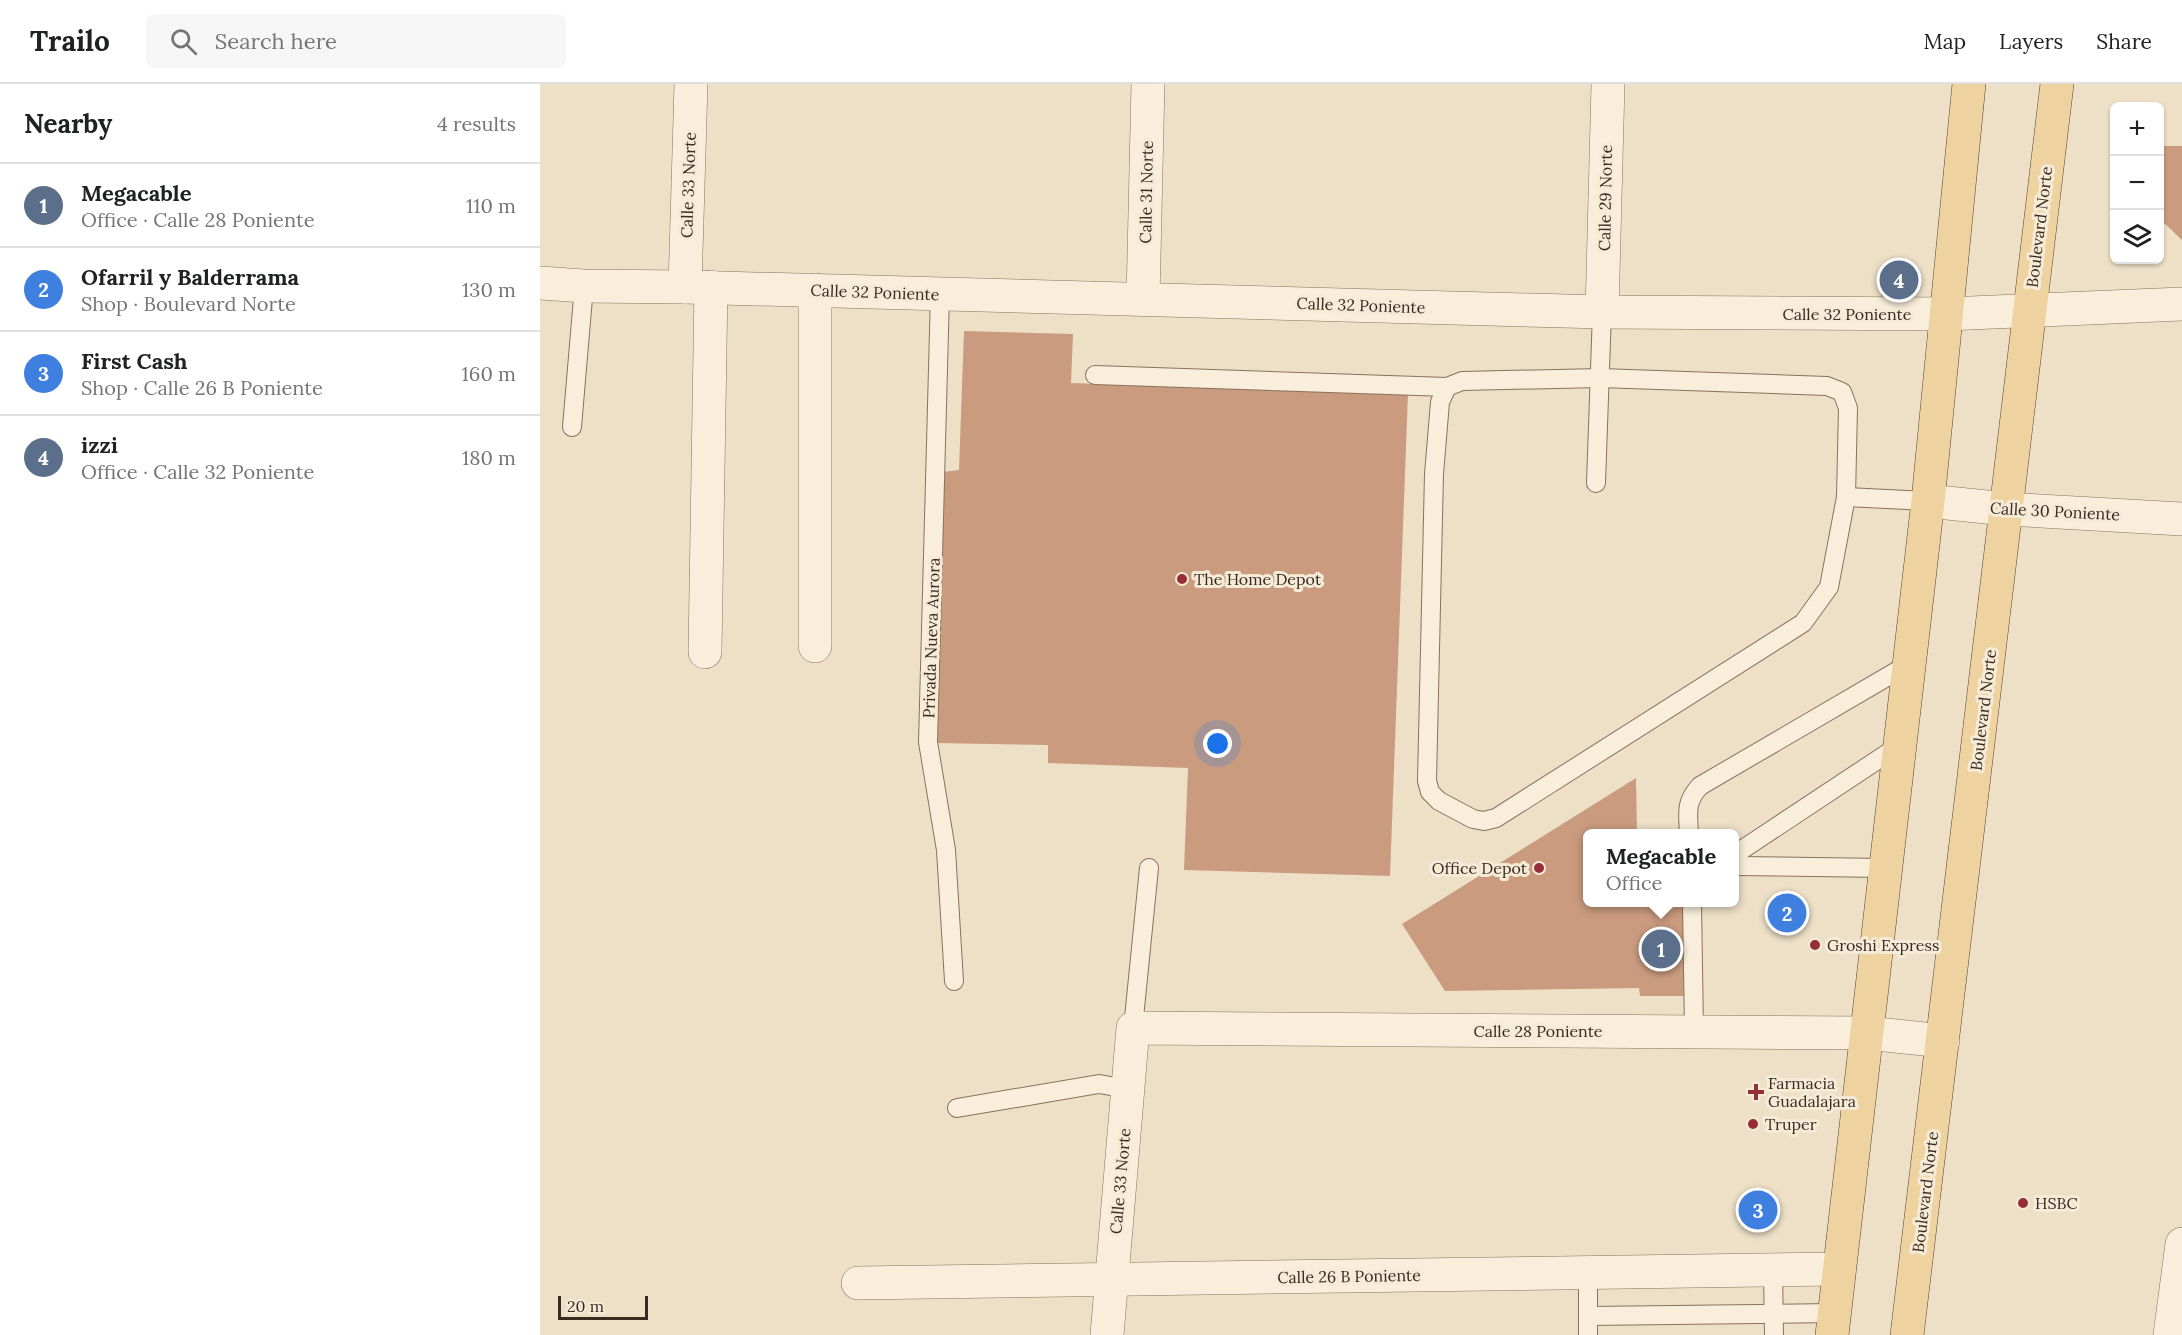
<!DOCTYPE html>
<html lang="en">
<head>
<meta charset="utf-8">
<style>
  :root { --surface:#fff; --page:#f6f6f6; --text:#202124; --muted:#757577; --line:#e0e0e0; --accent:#d93025 }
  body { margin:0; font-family:Lora,serif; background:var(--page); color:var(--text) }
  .controls { position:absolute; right:18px; top:18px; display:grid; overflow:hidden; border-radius:9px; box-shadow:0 2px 4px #0004 }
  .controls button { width:54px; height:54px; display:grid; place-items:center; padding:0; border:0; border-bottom:2px solid var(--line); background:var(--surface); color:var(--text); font:30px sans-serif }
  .scale { position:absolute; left:18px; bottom:15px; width:90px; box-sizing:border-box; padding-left:6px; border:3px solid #392b20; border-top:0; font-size:16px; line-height:21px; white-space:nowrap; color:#392b20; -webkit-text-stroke:4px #f5ebd7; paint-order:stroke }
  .you { position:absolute; left:678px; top:660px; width:21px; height:21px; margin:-15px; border:4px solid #fff; border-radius:50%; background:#1a73e8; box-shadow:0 0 0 9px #1a73e833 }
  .badge { display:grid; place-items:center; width:39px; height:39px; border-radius:50%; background:var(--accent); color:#fff; font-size:20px; font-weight:700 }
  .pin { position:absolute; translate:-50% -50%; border:3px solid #fff; box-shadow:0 2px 6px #0006 }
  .popup { position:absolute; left:1043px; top:745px; width:156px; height:78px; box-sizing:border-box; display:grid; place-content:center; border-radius:9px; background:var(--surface); filter:drop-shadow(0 2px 4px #0005); font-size:20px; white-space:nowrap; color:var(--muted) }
  .popup b { font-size:22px; color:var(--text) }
  .popup::after { content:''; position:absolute; left:50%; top:100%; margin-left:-12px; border:12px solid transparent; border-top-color:var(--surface) }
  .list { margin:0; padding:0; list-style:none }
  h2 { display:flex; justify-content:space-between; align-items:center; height:78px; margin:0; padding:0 24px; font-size:26px }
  h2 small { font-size:20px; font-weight:400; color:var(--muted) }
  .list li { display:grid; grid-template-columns:39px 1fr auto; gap:18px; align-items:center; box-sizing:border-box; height:84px; padding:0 24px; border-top:2px solid var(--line) }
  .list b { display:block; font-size:22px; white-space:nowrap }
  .list p { margin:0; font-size:20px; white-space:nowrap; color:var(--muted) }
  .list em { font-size:20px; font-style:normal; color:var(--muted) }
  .icon { flex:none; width:33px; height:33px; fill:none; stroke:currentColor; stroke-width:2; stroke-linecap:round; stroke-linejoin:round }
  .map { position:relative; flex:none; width:1642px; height:1251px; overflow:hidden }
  header { display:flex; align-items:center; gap:36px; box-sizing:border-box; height:84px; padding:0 30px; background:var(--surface); border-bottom:2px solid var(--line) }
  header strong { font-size:28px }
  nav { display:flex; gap:33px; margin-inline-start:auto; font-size:21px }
  .search { width:420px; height:54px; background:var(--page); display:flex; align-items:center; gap:15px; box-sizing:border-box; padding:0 21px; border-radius:9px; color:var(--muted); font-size:22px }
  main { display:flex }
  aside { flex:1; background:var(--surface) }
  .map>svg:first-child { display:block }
  .building { fill:#ca9b7f }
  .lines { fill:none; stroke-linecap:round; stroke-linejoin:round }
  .service-casing { stroke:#88725d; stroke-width:20 }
  .minor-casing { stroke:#88725d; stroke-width:34 }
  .primary-casing { stroke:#564131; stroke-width:34 }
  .service { stroke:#f8eedb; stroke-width:18 }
  .minor { stroke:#f8eedb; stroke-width:33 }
  .primary { stroke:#eed3a1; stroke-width:33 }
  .poi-dot { fill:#952f35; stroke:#f5ebd7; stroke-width:2 }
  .labels { text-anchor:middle; stroke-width:6; stroke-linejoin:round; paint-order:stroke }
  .street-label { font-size:16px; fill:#392b20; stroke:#f5ebd7 }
  .poi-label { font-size:16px; fill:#392b20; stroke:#f5ebd7; text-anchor:start }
</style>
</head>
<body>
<header>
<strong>Trailo</strong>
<div class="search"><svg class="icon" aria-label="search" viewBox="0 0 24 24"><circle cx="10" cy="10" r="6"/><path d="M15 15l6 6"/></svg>Search here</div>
<nav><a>Map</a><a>Layers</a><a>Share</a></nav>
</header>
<main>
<aside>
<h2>Nearby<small>4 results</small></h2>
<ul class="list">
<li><span class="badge" style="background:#5c6f8a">1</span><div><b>Megacable</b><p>Office · Calle 28 Poniente</p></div><em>110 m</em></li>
<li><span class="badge" style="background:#3f7fe0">2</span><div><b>Ofarril y Balderrama</b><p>Shop · Boulevard Norte</p></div><em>130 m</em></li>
<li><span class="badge" style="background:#3f7fe0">3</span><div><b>First Cash</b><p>Shop · Calle 26 B Poniente</p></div><em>160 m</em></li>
<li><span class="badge" style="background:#5c6f8a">4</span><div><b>izzi</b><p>Office · Calle 32 Poniente</p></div><em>180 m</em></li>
</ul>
</aside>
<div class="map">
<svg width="1642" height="1251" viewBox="0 0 1642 1251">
  <rect width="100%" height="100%" fill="#ede0c7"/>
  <g class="building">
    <polygon points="1620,62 1642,62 1642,156 1620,135"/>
    <polygon points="1343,183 1377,185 1375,208 1368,215 1341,212"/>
    <polygon points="424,247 533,250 531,299 868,309 850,792 644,786 648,684 508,679 508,661 396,659 403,388 419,386"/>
    <polygon points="1096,694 1097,750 1048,750 1048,818 1143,818 1144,912 1100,912 1099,904 905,907 862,840"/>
  </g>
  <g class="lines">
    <defs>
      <g id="service">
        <polyline points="400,210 388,658 406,766 414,897"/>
        <polyline points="555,291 907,303"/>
        <polygon points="1060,294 1287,302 1302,308 1308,324 1306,413 1289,503 1263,539 956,734 944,737 933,735 899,717 890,708 887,697 894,390 900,318 907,303 922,297"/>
        <polyline points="32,343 44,202"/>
        <polyline points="1056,399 1062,228"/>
        <polyline points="1306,413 1388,417"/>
        <path d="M1149 750C1148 729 1145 718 1160 702L1369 580"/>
        <polyline points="1194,771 1360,661"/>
        <polyline points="1194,782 1346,784"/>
        <polyline points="1152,818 1154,948"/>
        <polyline points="593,944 609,784"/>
        <polyline points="417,1024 559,1000 588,1005"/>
        <polyline points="1233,1186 1234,1251"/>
        <polyline points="1048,1189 1048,1251"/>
        <polyline points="1048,1232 1295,1229"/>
      </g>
      <g id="minor">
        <polyline points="0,199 44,202 145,203 1062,228 1407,230 1642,220"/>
        <polyline points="145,203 151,0"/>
        <polyline points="603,215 608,0"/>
        <polyline points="1062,228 1068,0"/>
        <polyline points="1388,417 1466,425 1642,435"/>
        <polyline points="275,562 275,206"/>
        <polyline points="165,568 171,203"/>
        <polyline points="318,1199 1299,1185"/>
        <polyline points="567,1251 593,944 1327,949 1403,957"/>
        <polyline points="1630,1251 1642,1160"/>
      </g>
      <g id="primary">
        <polyline points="1292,1251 1388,417 1429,0"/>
        <polyline points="1367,1251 1517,0"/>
      </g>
    </defs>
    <use href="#service" class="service-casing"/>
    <use href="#minor" class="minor-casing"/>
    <use href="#primary" class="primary-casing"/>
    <use href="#service" class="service"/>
    <use href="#minor" class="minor"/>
    <use href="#primary" class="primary"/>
  </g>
  <g class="poi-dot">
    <circle cx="642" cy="495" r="6"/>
    <circle cx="999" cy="784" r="6"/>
    <circle cx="1275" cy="861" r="6"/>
    <path d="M1213 999h6v6h6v6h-6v6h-6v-6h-6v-6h6z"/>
    <circle cx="1213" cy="1040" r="6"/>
    <circle cx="1483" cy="1119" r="6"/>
  </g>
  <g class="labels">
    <g class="street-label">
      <text transform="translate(148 101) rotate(-88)" y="6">Calle 33 Norte</text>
      <text transform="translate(606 108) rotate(-89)" y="6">Calle 31 Norte</text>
      <text transform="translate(1065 114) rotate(-89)" y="6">Calle 29 Norte</text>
      <text transform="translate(1499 143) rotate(-83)" y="6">Boulevard Norte</text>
      <text transform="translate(335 208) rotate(2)" y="6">Calle 32 Poniente</text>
      <text transform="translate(821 221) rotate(2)" y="6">Calle 32 Poniente</text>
      <text x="1307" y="236">Calle 32 Poniente</text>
      <text transform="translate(1515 427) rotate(3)" y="6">Calle 30 Poniente</text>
      <text transform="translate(391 554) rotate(-88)" y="6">Privada Nueva Aurora</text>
      <text transform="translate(1443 626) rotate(-83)" y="6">Boulevard Norte</text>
      <text x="998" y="953">Calle 28 Poniente</text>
      <text transform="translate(580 1097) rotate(-85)" y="6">Calle 33 Norte</text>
      <text transform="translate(1385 1108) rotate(-83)" y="6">Boulevard Norte</text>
      <text transform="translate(809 1192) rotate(-1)" y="6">Calle 26 B Poniente</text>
    </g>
    <g class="poi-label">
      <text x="654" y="501">The Home Depot</text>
      <text x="987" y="790" text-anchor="end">Office Depot</text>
      <text x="1287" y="867">Groshi Express</text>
      <text x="1228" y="1005">Farmacia<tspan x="1228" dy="18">Guadalajara</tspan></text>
      <text x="1225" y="1046">Truper</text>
      <text x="1495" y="1125">HSBC</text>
    </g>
  </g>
</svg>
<div class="controls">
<button>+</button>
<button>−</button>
<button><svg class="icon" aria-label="layers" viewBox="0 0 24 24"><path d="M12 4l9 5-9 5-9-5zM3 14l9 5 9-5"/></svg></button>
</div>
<div class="scale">20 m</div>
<div class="you"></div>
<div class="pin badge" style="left:1121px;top:865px;background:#5c6f8a">1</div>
<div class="popup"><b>Megacable</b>Office</div>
<div class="pin badge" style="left:1247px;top:829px;background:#3f7fe0">2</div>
<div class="pin badge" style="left:1218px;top:1126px;background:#3f7fe0">3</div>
<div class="pin badge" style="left:1359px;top:196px;background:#5c6f8a">4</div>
</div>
</main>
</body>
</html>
